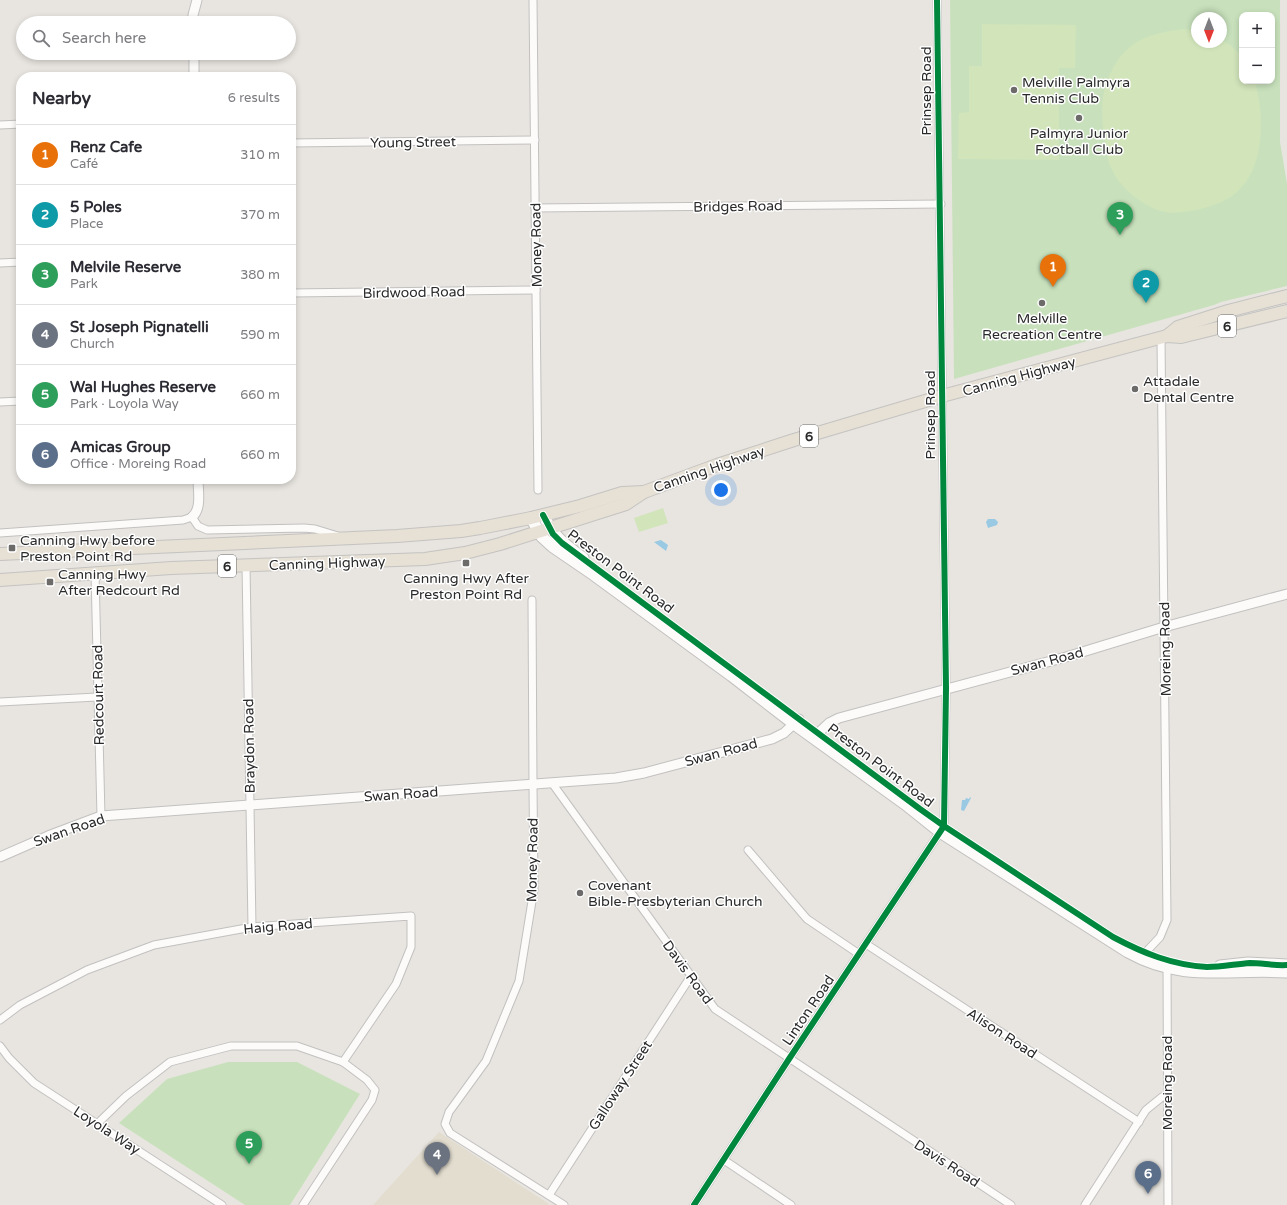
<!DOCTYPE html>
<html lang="en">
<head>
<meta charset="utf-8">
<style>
  :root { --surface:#fff; --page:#f2f2f3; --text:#2b2b33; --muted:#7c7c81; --line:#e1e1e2; --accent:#6c6b6a }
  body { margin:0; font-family:"Varela Round",sans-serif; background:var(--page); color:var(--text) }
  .controls { position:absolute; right:12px; top:12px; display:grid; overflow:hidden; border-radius:8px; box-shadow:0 2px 6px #0003 }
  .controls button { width:36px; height:36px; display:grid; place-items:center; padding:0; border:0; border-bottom:1px solid var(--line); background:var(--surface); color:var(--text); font:20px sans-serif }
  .compass { position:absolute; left:1191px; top:12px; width:36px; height:36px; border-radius:50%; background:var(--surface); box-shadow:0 2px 6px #0003; rotate:180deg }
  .you { position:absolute; left:721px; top:490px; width:14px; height:14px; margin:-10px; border:3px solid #fff; border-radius:50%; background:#1a73e8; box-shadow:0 0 0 6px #1a73e833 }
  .badge { display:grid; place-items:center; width:26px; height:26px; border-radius:50%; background:var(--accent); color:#fff; font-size:13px; font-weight:700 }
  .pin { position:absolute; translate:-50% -33px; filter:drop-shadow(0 1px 2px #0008) }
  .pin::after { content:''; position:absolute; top:21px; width:14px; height:12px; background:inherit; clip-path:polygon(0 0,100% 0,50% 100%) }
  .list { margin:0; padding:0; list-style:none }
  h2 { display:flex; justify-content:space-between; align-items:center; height:52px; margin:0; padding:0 16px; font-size:17px }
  h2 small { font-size:13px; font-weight:400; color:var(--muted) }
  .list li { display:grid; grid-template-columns:26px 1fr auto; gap:12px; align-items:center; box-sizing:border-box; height:60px; padding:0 16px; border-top:1px solid var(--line) }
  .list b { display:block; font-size:15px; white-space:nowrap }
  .list p { margin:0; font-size:13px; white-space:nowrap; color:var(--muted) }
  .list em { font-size:13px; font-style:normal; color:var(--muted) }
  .icon { flex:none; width:22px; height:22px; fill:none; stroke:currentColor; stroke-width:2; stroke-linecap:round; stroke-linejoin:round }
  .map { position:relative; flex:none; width:1287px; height:1205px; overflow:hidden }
  .search { position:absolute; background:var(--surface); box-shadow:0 2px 6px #0003; left:16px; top:16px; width:280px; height:44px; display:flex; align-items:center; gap:10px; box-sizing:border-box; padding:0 14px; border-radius:22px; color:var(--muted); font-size:15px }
  .panel { position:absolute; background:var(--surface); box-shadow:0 2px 6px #0003; left:16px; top:72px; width:280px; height:412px; border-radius:16px }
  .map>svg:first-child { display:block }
  .education { fill:#e2ddcf }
  .green { fill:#c8e1bc; fill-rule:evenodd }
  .pitch { fill:#d1e4ba }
  .water { fill:#9acae3 }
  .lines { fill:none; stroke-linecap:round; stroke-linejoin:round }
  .minor-casing { stroke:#c2c1c0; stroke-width:9 }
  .tertiary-casing { stroke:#c2c1c0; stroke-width:11 }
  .secondary-casing { stroke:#c2c1c0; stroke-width:13 }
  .trunk-casing { stroke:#c4c3c1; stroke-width:14 }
  .minor { stroke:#fcfbfa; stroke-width:7 }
  .tertiary { stroke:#fcfbfa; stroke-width:9 }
  .secondary { stroke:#fcfbfa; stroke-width:11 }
  .trunk { stroke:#e6e0d5; stroke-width:12 }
  .cycleway-casing { stroke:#fff; stroke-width:8 }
  .cycleway { stroke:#00873e; stroke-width:6 }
  .poi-dot { fill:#6c6b6a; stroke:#fff; stroke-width:1.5 }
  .labels { text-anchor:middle; stroke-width:3; stroke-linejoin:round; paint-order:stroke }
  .shield { fill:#fff; stroke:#6a6a6a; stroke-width:1 }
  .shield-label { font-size:13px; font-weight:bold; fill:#2a2a2a }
  .poi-label { font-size:14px; fill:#2a2a2a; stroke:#fff; text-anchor:start }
  .street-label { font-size:14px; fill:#2a2a2a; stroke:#fff }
</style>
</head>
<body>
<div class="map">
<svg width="1287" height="1205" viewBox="0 0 1287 1205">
  <rect width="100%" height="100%" fill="#e8e5e0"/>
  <polygon class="education" points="439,1132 549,1204 548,1205 373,1205"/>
  <g class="green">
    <path d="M950 0H1280V142L1287 184V286L1221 302 1214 305 954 379ZM1242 15H1272V81H1242ZM1197 18H1221V42H1197Z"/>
    <polygon points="228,1062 297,1062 360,1094 290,1205 245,1205 119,1123 167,1079"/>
  </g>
  <g class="pitch">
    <polygon points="982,24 1076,25 1075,68 1059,68 1059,160 958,159 959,113 969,112 969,66 982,66"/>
    <path d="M1184 29 1197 31V42H1221V40C1228 43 1240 51 1242 59 1244 65 1242 74 1242 81H1255C1264 115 1266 166 1237 192 1227 201 1214 205 1201 209 1190 211 1177 214 1165 212 1144 208 1119 187 1111 168 1107 160 1106 149 1105 141 1102 122 1100 102 1106 84 1121 43 1143 34 1184 29Z"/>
    <polygon points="663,508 668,523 639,532 634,518"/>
  </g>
  <g class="water">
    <polygon points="988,519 995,519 998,522 997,525 988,528 986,522"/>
    <polygon points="661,540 668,545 666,551 654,542"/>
    <polygon points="970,797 971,798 964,811 961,810 962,800 965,800 966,798 969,799"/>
  </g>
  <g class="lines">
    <defs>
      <g id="minor">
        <polyline points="533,0 538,490"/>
        <polyline points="0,125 21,124"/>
        <polyline points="291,143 535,140"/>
        <polyline points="535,208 941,204"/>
        <polyline points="0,263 21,262"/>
        <polyline points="291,293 536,290"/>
        <polyline points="0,402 21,401"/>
        <polyline points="0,533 183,520 192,517 198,526 207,530 304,528 315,529 338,536"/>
        <polyline points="246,565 252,927"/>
        <polyline points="95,573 101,816"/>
        <polyline points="532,600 533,785 534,889 519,981 486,1061 449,1112 445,1124 450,1133 564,1205"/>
        <polyline points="0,702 97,697"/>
        <polyline points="552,783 715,1009 1011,1205"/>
        <polyline points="748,850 807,919 859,954"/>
        <polyline points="866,944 1139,1122"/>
        <polyline points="1145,953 1160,937 1167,920 1161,338"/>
        <polyline points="1167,961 1168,1205"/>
        <polyline points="0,1020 20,1005 87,970 154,945 252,927 411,916 411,947 396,984 343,1062"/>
        <polyline points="0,1046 9,1058 34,1083 222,1205"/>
        <polyline points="97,1124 126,1096 170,1062 231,1046 297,1046 343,1062 367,1080 375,1090 372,1100 303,1205"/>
        <polyline points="724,1160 791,1205"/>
        <polyline points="549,1195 691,976"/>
        <polyline points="694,1205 789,1059 944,826 946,688 937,0"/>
        <polyline points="1085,1205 1146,1110 1162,1097 1167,1096"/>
      </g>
      <g id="tertiary">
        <polyline points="193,23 193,15 197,0"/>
        <polyline points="194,53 194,77"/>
        <path d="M192 517C202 509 198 491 198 479"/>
        <polyline points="813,738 829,723 839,718 1066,657 1164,627 1287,594"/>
        <polyline points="0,857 48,836 101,816 616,778 644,773 772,739 784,733 799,719"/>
      </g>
      <g id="secondary">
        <path d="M543 515C555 538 563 543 583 558"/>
        <path d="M531 518 542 537 553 547 594 575 732 676 794 724 905 804 940 832 1128 952C1184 983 1228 968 1287 972"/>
        <polyline points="1220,966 1248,963 1287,965"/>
      </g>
      <g id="trunk">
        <polyline points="1167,336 1178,327 1228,311 1287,296"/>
        <polyline points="0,554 397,536 461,531 480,528 531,518 580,506 622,493 644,492"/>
        <polyline points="0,580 171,568 425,559 465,553 500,544 626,504 644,492 717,465 794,440 942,396 1167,336 1181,337 1287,311"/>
      </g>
    </defs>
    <use href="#minor" class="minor-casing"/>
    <use href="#tertiary" class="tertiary-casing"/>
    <use href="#secondary" class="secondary-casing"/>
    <use href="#trunk" class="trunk-casing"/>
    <use href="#minor" class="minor"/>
    <use href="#tertiary" class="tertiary"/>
    <use href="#secondary" class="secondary"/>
    <use href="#trunk" class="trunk"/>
    <defs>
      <g id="cycleway">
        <path d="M543 515 553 534 562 543 920 809 944 826 1113 937C1143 953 1172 965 1207 967 1221 967 1236 964 1250 963 1262 963 1275 966 1287 965"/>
        <polyline points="694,1205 789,1059 944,826 946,688 937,0"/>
      </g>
    </defs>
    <use href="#cycleway" class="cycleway-casing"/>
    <use href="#cycleway" class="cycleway"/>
  </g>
  <g class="poi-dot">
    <circle cx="1014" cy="90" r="4"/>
    <circle cx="1079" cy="118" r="4"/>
    <circle cx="1042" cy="303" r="4"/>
    <circle cx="1135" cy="389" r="4"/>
    <rect x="8" y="544" width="8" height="8" rx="2"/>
    <rect x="462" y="559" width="8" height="8" rx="2"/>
    <rect x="46" y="578" width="8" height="8" rx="2"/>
    <circle cx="580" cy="893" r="4"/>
  </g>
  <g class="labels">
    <g class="shield">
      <rect x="1218" y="315" width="18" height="22" rx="3"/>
      <rect x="800" y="425" width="18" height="22" rx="3"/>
      <rect x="218" y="555" width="18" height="22" rx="3"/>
    </g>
    <g class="shield-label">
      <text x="1227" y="331">6</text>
      <text x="809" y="441">6</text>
      <text x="227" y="571">6</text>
    </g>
    <g class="poi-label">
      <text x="1022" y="87">Melville Palmyra<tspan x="1022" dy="16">Tennis Club</tspan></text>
      <text x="1079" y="138" text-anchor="middle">Palmyra Junior<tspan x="1079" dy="16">Football Club</tspan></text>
      <text x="1042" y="323" text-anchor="middle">Melville<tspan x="1042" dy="16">Recreation Centre</tspan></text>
      <text x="1143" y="386">Attadale<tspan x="1143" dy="16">Dental Centre</tspan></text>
      <text x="20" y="545">Canning Hwy before<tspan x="20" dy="16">Preston Point Rd</tspan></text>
      <text x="58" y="579">Canning Hwy<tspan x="58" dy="16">After Redcourt Rd</tspan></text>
      <text x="466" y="583" text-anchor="middle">Canning Hwy After<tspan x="466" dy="16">Preston Point Rd</tspan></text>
      <text x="588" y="890">Covenant<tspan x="588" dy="16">Bible-Presbyterian Church</tspan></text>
    </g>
    <g class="street-label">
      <text transform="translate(926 91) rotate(-90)" y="5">Prinsep Road</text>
      <text transform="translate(413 142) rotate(-1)" y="5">Young Street</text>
      <text transform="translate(738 206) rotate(-1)" y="5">Bridges Road</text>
      <text transform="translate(536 245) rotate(-91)" y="5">Money Road</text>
      <text transform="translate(414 292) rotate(-1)" y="5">Birdwood Road</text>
      <text transform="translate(1019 376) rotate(-15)" y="5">Canning Highway</text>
      <text transform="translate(930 415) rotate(-90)" y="5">Prinsep Road</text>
      <text transform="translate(709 469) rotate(-19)" y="5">Canning Highway</text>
      <text transform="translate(327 563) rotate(-2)" y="5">Canning Highway</text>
      <text transform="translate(621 571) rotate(37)" y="5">Preston Point Road</text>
      <text transform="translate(1165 649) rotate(-91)" y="5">Moreing Road</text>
      <text transform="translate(1047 661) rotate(-15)" y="5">Swan Road</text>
      <text transform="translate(98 695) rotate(-91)" y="5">Redcourt Road</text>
      <text transform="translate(249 746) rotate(-91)" y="5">Braydon Road</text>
      <text transform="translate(721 752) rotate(-15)" y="5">Swan Road</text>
      <text transform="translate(881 765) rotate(37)" y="5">Preston Point Road</text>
      <text transform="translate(401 794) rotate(-4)" y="5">Swan Road</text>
      <text transform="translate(69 830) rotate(-19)" y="5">Swan Road</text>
      <text transform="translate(532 860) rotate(-89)" y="5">Money Road</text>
      <text transform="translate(278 926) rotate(-5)" y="5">Haig Road</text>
      <text transform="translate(688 972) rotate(54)" y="5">Davis Road</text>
      <text transform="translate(808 1010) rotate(-56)" y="5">Linton Road</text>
      <text transform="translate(1002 1033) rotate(33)" y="5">Alison Road</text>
      <text transform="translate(1167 1083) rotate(-90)" y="5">Moreing Road</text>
      <text transform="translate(620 1085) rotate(-57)" y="5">Galloway Street</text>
      <text transform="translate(107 1130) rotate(33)" y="5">Loyola Way</text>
      <text transform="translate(947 1163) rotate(33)" y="5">Davis Road</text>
    </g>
  </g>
</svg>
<div class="controls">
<button>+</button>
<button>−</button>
</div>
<svg class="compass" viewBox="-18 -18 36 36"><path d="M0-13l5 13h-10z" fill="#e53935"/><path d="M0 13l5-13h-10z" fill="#7c7c81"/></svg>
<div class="you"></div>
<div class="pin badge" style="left:1053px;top:287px;background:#e8710a">1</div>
<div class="pin badge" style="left:1146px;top:303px;background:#0f9aa8">2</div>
<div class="pin badge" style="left:1120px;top:235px;background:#2e9e5b">3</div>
<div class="pin badge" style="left:437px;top:1175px;background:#6b7280">4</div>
<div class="pin badge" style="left:249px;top:1164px;background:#2e9e5b">5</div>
<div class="pin badge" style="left:1148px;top:1194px;background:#5c6f8a">6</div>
<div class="search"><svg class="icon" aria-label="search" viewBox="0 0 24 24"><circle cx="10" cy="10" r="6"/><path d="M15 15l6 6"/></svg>Search here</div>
<section class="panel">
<h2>Nearby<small>6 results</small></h2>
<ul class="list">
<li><span class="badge" style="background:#e8710a">1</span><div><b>Renz Cafe</b><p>Café</p></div><em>310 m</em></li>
<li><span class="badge" style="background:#0f9aa8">2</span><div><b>5 Poles</b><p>Place</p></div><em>370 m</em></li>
<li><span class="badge" style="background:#2e9e5b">3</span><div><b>Melvile Reserve</b><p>Park</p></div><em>380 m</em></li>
<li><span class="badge" style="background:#6b7280">4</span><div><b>St Joseph Pignatelli</b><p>Church</p></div><em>590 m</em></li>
<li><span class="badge" style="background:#2e9e5b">5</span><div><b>Wal Hughes Reserve</b><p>Park · Loyola Way</p></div><em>660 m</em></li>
<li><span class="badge" style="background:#5c6f8a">6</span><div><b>Amicas Group</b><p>Office · Moreing Road</p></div><em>660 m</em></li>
</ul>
</section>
</div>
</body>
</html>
